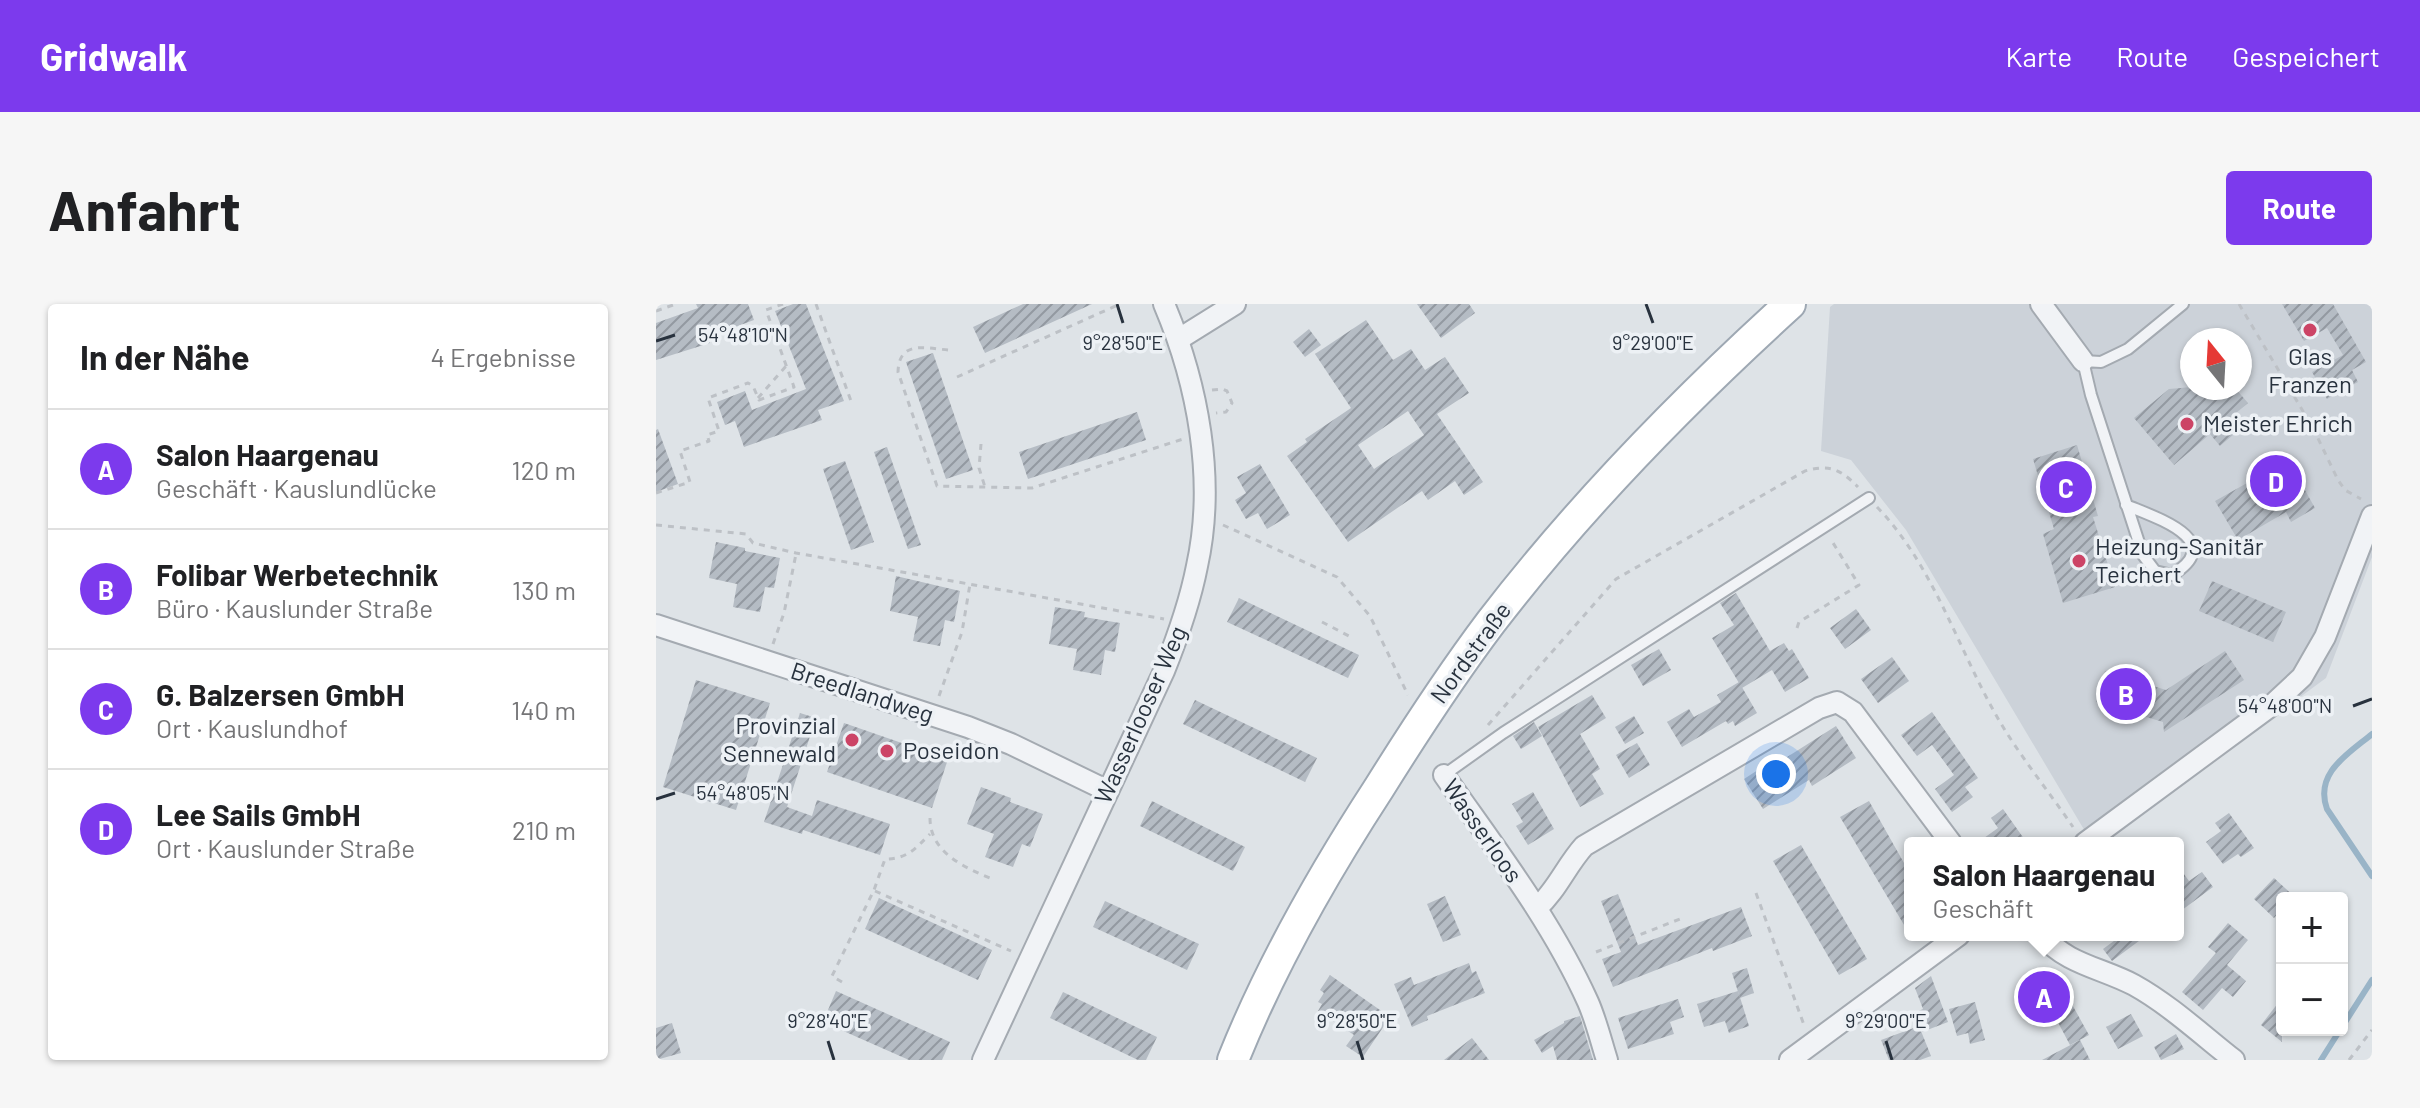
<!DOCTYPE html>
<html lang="de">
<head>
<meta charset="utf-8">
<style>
  :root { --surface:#fff; --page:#f6f6f6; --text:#202124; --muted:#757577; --line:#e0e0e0; --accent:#7c3aed }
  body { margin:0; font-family:Barlow,sans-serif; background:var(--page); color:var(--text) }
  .controls { position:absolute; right:24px; bottom:24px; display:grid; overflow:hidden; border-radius:8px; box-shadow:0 2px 6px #0004 }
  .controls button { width:72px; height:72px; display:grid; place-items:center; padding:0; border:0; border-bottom:2px solid var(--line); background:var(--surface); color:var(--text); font:40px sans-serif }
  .compass { position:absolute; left:1524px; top:24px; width:72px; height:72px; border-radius:50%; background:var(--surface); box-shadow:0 2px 6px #0004; rotate:342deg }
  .you { position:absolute; left:1120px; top:470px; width:28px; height:28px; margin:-20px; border:6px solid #fff; border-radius:50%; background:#1a73e8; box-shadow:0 0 0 12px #1a73e833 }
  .badge { display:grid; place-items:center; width:52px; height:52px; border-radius:50%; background:var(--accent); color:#fff; font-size:26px; font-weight:700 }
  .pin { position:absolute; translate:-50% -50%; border:4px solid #fff; box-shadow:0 2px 8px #0006 }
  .popup { position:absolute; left:1248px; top:533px; width:280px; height:104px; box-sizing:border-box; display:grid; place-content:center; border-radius:8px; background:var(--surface); filter:drop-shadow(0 2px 6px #0005); font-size:26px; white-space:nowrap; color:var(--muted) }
  .popup b { font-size:30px; color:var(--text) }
  .popup::after { content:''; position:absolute; left:50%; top:100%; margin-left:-16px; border:16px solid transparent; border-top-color:var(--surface) }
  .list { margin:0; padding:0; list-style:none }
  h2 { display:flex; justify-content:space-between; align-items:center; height:104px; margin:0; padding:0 32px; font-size:34px }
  h2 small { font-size:26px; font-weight:400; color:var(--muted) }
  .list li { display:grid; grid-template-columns:52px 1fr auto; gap:24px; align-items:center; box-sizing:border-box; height:120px; padding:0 32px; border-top:2px solid var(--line) }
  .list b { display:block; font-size:30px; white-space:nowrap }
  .list p { margin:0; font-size:26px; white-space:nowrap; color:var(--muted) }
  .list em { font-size:26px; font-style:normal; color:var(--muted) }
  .map { position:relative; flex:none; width:1716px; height:756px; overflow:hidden; border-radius:8px }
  header { display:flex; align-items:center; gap:48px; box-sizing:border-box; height:112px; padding:0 40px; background:var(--accent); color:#fff }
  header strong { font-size:38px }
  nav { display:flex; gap:44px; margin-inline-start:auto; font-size:28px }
  .intro { display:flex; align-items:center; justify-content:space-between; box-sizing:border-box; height:192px; padding:0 48px }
  h1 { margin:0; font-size:56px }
  .button { padding:20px 36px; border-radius:8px; background:var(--accent); color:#fff; font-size:28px; font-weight:700 }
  main { display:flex; gap:48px; padding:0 48px }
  aside { flex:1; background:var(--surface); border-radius:8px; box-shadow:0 2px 6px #0004 }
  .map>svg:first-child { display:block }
  .built { fill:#ccd2d9; fill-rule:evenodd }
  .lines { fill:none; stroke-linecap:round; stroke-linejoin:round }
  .stream { stroke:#99b4c7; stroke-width:6 }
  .building { fill:url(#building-hatch); fill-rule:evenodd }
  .lane-casing { stroke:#a4aab1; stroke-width:14 }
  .street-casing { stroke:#a4aab1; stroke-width:24 }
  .primary-casing { stroke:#9ea8b3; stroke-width:34 }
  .path { stroke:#bdc1c6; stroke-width:3; stroke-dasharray:6 6; stroke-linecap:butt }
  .lane { stroke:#f1f3f6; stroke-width:10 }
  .street { stroke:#f1f3f6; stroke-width:20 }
  .primary { stroke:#fff; stroke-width:30 }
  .ticks { fill:none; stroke:#28323e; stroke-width:3 }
  .poi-dot { fill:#c46; stroke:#edf1f5; stroke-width:3 }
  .labels { text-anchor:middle; stroke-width:7; stroke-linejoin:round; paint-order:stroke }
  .poi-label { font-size:24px; fill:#28323e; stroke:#edf1f5; text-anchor:start }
  .street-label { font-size:24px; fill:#28323e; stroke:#edf1f5 }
  .ticks-label { font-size:20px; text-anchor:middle; fill:#28323e; stroke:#edf1f5; stroke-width:7; stroke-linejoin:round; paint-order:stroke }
</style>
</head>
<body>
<header>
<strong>Gridwalk</strong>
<nav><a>Karte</a><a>Route</a><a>Gespeichert</a></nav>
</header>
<div class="intro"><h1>Anfahrt</h1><a class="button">Route</a></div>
<main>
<aside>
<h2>In der Nähe<small>4 Ergebnisse</small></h2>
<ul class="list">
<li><span class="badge">A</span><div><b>Salon Haargenau</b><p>Geschäft · Kauslundlücke</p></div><em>120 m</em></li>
<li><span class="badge">B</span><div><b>Folibar Werbetechnik</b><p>Büro · Kauslunder Straße</p></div><em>130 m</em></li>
<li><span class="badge">C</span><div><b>G. Balzersen GmbH</b><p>Ort · Kauslundhof</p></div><em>140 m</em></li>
<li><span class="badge">D</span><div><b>Lee Sails GmbH</b><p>Ort · Kauslunder Straße</p></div><em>210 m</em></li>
</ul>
</aside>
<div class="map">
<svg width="1716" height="756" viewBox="0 0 1716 756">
  <defs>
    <pattern id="building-hatch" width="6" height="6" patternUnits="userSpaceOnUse" patternTransform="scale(2)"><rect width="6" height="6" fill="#b5bcc4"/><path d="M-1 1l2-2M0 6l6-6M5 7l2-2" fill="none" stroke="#9399a1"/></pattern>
  </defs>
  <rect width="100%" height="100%" fill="#dee3e7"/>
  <path class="built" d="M1178 0H1716V253L1670 374 1446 539H1436L1250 226 1195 156 1165 147 1174 3ZM1536 36H1584V84H1536Z"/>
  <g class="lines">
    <g class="stream">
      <path d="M1716 430C1692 450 1658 469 1671 505L1716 572"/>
      <polyline points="1686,723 1716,676"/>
      <polyline points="1665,756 1684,726"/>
    </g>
  </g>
  <g class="building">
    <polygon points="40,0 92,0 98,16 52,33 54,39 0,56 0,19 42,4"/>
    <polygon points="137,0 150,0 188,97 162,106 166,116 88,143 79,117 69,121 61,98 89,87 96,106 150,85 119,7"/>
    <polygon points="367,0 436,0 329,49 317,23"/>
    <polygon points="761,0 813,0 819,9 785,34"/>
    <polygon points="1626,0 1677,0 1710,58 1696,66 1702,78 1671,95 1656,68 1687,51 1671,24 1648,37"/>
    <path d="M710 16 737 56 755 45 769 66 789 53 813 89 781 110 827 178 808 191 799 177 772 196 766 187 692 238 631 152 651 138 649 135 695 104 659 50ZM752 107 768 131 718 165 702 141Z"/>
    <polygon points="653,25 665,41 649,53 637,38"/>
    <polygon points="277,49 317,166 290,175 250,58"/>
    <polygon points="1536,83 1579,84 1592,99 1574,114 1584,125 1564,142 1554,130 1518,161 1478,114 1513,85"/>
    <polygon points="481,108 490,136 372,175 363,148"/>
    <polygon points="2,125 22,180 0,188 0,126"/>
    <polygon points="1421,141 1442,212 1437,213 1459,283 1407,299 1387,230 1398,225 1377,155"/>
    <polygon points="231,143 265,241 252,245 218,148"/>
    <polygon points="1632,156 1659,204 1635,218 1630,208 1582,236 1559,197"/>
    <polygon points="189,157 218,238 195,246 167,165"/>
    <polygon points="604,160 634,211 611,225 602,209 590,215 579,196 590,189 581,173"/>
    <polygon points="60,238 89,244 89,247 124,254 118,284 109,283 104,308 77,303 81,280 53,274"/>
    <polygon points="240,272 304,287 298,318 289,316 284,342 257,337 262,313 234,307"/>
    <polygon points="1556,277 1630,308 1617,338 1543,307"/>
    <polygon points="1080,289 1114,347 1128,339 1133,347 1136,345 1153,374 1129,388 1116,366 1086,384 1056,334 1078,321 1064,299"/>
    <polygon points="583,294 703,351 692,374 571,318"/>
    <polygon points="399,303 429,308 428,313 464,319 459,348 449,346 445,371 417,366 421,345 393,340"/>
    <polygon points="1200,305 1215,326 1189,345 1174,324"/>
    <polygon points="1003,345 1015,366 987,382 975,361"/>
    <polygon points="1569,347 1588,376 1508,428 1507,418 1440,398 1449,367 1510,386"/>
    <polygon points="1236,353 1253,377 1222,399 1205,375"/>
    <polygon points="40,376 114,399 80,506 7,483"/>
    <polygon points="1083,378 1101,409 1079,422 1077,417 1072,420 1070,417 1026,443 1011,418 1033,405 1038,413 1065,398 1061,391"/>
    <polygon points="936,391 950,414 924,430 944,465 936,470 948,490 924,503 882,423"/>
    <polygon points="539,396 661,454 649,478 527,420"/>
    <polygon points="1276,408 1322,474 1309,483 1317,493 1296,508 1279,485 1298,471 1276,441 1261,452 1245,431"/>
    <polygon points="144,409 160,414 131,503 156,512 161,496 234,520 224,551 147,526 146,530 108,518"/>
    <polygon points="978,412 988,429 969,440 959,423"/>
    <polygon points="878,418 886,432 865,445 857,432"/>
    <polygon points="188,419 292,455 276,504 171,468"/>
    <polygon points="1180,422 1200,454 1156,482 1153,476 1107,505 1088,475 1125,451 1128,455"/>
    <polygon points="981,439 994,461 973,474 960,451"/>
    <polygon points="325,483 355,494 354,498 387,510 374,543 366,540 357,563 329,553 338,530 311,520"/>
    <polygon points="877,488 898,525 872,541 860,522 867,518 856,500"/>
    <polygon points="496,497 589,543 577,567 484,522"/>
    <polygon points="1213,497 1248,559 1254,555 1254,631 1184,513"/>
    <polygon points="1347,505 1371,539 1321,539 1342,524 1335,514"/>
    <polygon points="1573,509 1598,544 1585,553 1582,550 1567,560 1550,538 1565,527 1559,519"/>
    <polygon points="1145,541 1211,655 1183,671 1117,557"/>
    <polygon points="1522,562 1533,577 1546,568 1557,583 1522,609"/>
    <polygon points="1618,574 1640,594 1626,594 1626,605 1618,614 1598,595"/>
    <polygon points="962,590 982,641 1085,603 1096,632 1057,647 1056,644 957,683 946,655 965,648 945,597"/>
    <polygon points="789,592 805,631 787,638 771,600"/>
    <polygon points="223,594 336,646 322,676 209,625"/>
    <polygon points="449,597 543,640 531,666 437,623"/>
    <polygon points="1572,619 1592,636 1571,661 1590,677 1577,693 1566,684 1547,706 1526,688 1560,649 1552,643"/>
    <polygon points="1466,631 1491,631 1456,657 1447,645"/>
    <polygon points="813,659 816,669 820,667 829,689 771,712 772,716 756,723 738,680 755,673 758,681"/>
    <polygon points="1091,664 1098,689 1084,694 1076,669"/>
    <polygon points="1398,668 1433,731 1414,741 1396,707 1378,718 1362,689"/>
    <polygon points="674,671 734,713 707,753 690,742 698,731 662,707 666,700 662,698 668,689 664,686"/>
    <polygon points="1275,672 1292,718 1266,728 1258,709 1267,705 1259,684"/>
    <polygon points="180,687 294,738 286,756 253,756 167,718"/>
    <polygon points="1082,687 1093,722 1073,729 1069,717 1048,723 1041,700"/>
    <polygon points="407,688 501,733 490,756 482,756 394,714"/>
    <polygon points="1626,694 1626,738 1605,721"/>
    <polygon points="1022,695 1028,713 1014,718 1018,730 972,745 962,714"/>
    <polygon points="1319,698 1329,736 1314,740 1312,729 1301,732 1293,705"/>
    <polygon points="1475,710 1487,732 1462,745 1450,723"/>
    <polygon points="924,712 937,756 901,756 897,742 886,749 878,736 908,719 908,717"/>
    <polygon points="16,719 25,749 0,756 0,724"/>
    <polygon points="1263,722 1275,752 1264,756 1233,756 1225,736"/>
    <polygon points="1520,730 1528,745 1505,756 1498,743"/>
    <polygon points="816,734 833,756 788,756"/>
    <polygon points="1424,736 1434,756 1386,756"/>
  </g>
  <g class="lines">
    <defs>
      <g id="lane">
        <path d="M1470 201C1498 213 1573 236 1516 271L1499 267 1487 251 1435 91 1427 57 1445 58 1472 45 1527 0"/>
        <polyline points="788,471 847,429 1213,194"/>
      </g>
      <g id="street">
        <polyline points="1385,0 1427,57"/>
        <polyline points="523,35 579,0"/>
        <polyline points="0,321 312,423 355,440 452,487"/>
        <path d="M788 471C839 544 895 616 932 698 940 716 945 737 951 756"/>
        <polyline points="1429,539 1616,401 1646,373 1669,333 1716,212"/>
        <path d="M881 604C901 586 910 562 928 542L1163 404 1181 398 1197 408 1295 539"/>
        <path d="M1386 631C1410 660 1446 664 1478 681 1514 701 1546 731 1578 756"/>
        <path d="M327 756 508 367C522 332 534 298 541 262 560 176 542 80 508 0"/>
        <polyline points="1134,756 1303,631"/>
      </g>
      <path id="primary" d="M577 756C615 661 667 570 723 484 758 428 795 371 835 318 924 202 1026 98 1134 0"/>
    </defs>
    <use href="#lane" class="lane-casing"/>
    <use href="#street" class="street-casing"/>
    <use href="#primary" class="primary-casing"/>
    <g class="path">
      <polyline points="160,0 195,97"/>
      <polyline points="1583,0 1657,124 1682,176 1689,186 1705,195"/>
      <polyline points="0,7 20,0"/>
      <path d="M292 46C269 44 243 36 242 68L281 182 376 184 527 135"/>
      <polyline points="301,73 464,0"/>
      <polyline points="556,86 566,85 571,87 576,99 570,108 560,109"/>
      <polyline points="102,94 130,62"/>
      <polyline points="325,140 323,164 329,183"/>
      <polyline points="0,189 34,178 24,147 53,137 51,131 63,127 52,94 92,79 97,82 103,96 138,83 110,6 127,0"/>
      <path d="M1221 203C1277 261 1301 342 1340 411 1362 450 1392 486 1417 523"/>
      <polyline points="0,221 90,230 97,239 140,249 508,315"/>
      <polyline points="567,221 681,273 714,312 752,391"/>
      <polyline points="666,318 693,332"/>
      <polyline points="1141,324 1143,318 1203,281 1174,234"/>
      <polyline points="117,340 128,309 140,250"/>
      <polyline points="283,392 306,328 314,280"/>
      <path d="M832 421 960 275 1149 167C1174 160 1184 165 1202 183"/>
      <path d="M274 514C274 549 309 564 339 576"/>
      <polyline points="219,587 355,647"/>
      <polyline points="1100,589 1148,721"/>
      <polyline points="940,648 1029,613"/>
      <path d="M186 678 176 672 218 586 229 555C251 555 259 545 274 530"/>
      <polyline points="1693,756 1716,726"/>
    </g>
    <use href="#lane" class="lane"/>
    <use href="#street" class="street"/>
    <use href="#primary" class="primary"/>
  </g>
  <path class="ticks" d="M461 0 467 19M990 0 997 19M0 37 19 31M1697 402 1716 395M0 495 19 489M172 737 178 756M701 737 707 756M1230 737 1236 756"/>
  <g class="poi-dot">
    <circle cx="1654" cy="26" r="8"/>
    <circle cx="1531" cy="120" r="8"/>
    <circle cx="1423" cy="257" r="8"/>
    <circle cx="196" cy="436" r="8"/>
    <circle cx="231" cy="447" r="8"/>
  </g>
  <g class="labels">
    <g class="poi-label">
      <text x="1654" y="61" text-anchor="middle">Glas<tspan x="1654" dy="28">Franzen</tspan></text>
      <text x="1547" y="128">Meister Ehrich</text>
      <text x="1439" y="251">Heizung-Sanitär<tspan x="1439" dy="28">Teichert</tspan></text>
      <text x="180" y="430" text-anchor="end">Provinzial<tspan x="180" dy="28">Sennewald</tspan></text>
      <text x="247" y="455">Poseidon</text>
    </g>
    <g class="street-label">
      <text transform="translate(815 349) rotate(-54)" y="8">Nordstraße</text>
      <text transform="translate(206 389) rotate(18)" y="8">Breedlandweg</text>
      <text transform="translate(485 411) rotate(-66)" y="8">Wasserlooser Weg</text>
      <text transform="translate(826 527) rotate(55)" y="8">Wasserloos</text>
    </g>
  </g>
  <g class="ticks-label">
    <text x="87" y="38">54°48'10"N</text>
    <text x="467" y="46">9°28'50"E</text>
    <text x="997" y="46">9°29'00"E</text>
    <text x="1629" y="409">54°48'00"N</text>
    <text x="87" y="496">54°48'05"N</text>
    <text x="172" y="724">9°28'40"E</text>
    <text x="701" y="724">9°28'50"E</text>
    <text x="1230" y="724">9°29'00"E</text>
  </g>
</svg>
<div class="controls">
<button>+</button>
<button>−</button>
</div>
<svg class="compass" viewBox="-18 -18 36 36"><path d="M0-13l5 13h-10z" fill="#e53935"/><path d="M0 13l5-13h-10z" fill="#757577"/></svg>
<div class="you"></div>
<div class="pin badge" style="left:1388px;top:693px">A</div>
<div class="popup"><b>Salon Haargenau</b>Geschäft</div>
<div class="pin badge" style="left:1470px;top:390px">B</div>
<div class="pin badge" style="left:1410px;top:183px">C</div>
<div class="pin badge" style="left:1620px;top:177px">D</div>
</div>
</main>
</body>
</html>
